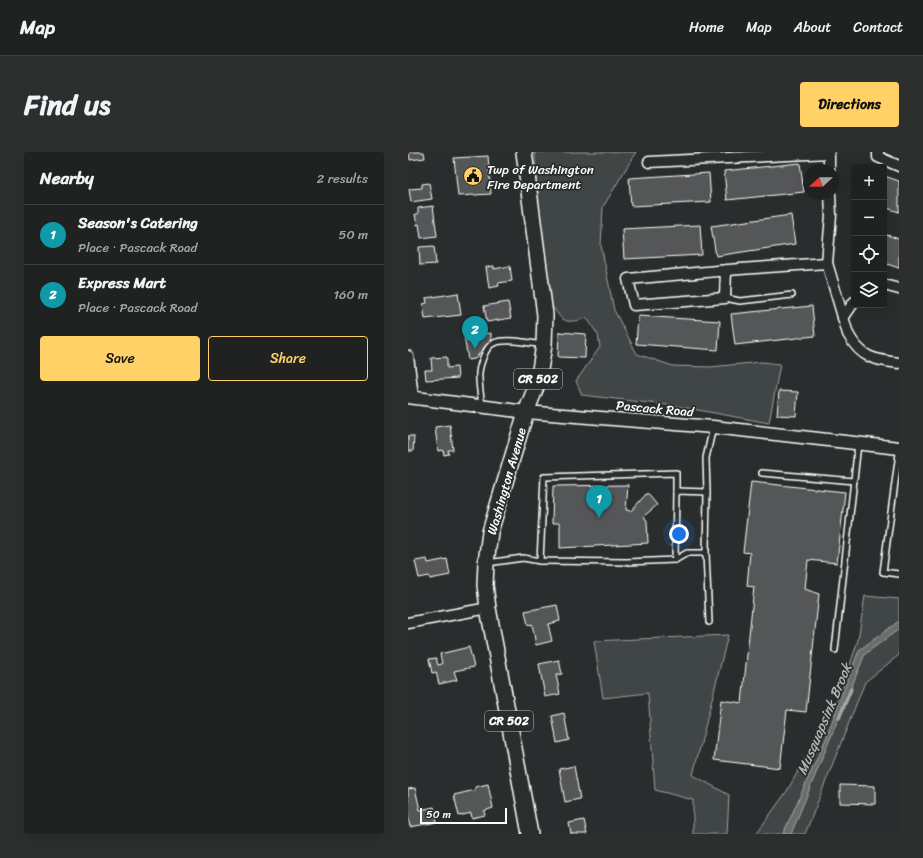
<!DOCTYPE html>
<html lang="en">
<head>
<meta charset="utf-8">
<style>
  :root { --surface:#202222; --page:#2d2f2f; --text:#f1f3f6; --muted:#a2a4a5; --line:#3d3f40; --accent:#ffd166 }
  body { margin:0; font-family:Sriracha,sans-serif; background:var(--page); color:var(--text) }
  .controls { position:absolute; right:12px; top:12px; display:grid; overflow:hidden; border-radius:4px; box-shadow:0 4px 16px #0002 }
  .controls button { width:36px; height:36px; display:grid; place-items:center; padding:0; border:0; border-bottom:1px solid var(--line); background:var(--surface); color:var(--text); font:20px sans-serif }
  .compass { position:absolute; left:395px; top:12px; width:36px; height:36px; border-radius:50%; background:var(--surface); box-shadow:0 4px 16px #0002; rotate:249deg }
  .scale { position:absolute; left:12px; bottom:10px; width:87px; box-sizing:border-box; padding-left:4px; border:2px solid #fff; border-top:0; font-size:11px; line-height:14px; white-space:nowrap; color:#fff; -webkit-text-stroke:3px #2a2d2e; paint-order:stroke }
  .you { position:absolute; left:271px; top:382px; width:14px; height:14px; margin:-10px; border:3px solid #fff; border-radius:50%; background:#1a73e8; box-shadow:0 0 0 6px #1a73e833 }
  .badge { display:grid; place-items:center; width:26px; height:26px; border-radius:50%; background:var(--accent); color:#fff; font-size:13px; font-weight:700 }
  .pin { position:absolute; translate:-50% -33px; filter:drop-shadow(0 1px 2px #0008) }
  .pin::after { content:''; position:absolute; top:21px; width:14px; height:12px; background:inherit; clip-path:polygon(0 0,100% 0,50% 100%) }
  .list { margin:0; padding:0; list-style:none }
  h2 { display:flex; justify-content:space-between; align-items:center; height:52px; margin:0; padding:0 16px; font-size:17px }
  h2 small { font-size:13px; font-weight:400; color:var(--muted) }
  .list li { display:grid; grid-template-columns:26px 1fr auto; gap:12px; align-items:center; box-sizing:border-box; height:60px; padding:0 16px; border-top:1px solid var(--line) }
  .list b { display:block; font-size:15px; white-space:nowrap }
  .list p { margin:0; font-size:13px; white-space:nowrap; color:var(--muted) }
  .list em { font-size:13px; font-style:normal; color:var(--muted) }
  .actions { display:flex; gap:8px; padding:12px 16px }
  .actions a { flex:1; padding:9px 0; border:1px solid var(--accent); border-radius:4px; text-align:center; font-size:14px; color:var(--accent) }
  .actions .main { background:var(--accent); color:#111 }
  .icon { flex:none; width:22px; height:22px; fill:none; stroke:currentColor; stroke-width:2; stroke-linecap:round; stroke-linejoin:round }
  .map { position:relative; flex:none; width:491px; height:682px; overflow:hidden; border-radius:4px }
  header { display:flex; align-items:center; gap:24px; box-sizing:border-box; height:56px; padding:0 20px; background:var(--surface); border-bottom:1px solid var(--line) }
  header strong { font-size:19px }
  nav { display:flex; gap:22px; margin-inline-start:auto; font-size:14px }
  .intro { display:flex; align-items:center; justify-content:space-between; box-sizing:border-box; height:96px; padding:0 24px }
  h1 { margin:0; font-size:28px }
  .button { padding:10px 18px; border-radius:4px; background:var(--accent); color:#111; font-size:14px; font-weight:700 }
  main { display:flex; gap:24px; padding:0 24px }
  aside { flex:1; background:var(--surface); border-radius:4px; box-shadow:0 4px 16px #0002 }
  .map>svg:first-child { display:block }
  .green { fill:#414445; stroke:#a0a2a2 }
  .water { fill:#6a6c6d; stroke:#a6a7a7 }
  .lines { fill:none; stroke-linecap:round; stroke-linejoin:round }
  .stream { stroke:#a6a7a7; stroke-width:3.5 }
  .building { fill:#555758; stroke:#fff }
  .service-casing { stroke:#fff; stroke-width:8 }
  .minor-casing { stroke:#fff; stroke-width:13 }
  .tertiary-casing { stroke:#fff; stroke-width:15 }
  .primary-casing { stroke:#fff; stroke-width:18 }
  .service { stroke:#2a2d2e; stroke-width:5 }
  .minor { stroke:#2a2d2e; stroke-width:10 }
  .tertiary { stroke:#2a2d2e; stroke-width:12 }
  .primary { stroke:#2a2d2e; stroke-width:15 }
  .labels { text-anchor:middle; stroke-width:3.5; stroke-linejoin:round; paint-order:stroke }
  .shield { fill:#2a2d2e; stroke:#bfc0c0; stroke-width:1 }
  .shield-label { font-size:12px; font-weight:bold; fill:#fff }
  .poi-label { font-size:13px; fill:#fff; stroke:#2a2d2e; text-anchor:start }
  .street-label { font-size:13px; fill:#fff; stroke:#2a2d2e }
  .water-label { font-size:14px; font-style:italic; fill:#b4b6b6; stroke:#2a2d2e }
</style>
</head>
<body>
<header>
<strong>Map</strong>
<nav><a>Home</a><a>Map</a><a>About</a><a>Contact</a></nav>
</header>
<div class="intro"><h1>Find us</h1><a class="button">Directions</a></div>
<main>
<aside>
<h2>Nearby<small>2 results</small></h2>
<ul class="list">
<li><span class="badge" style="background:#0f9aa8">1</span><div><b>Season's Catering</b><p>Place · Pascack Road</p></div><em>50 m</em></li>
<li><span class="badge" style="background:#0f9aa8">2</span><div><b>Express Mart</b><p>Place · Pascack Road</p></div><em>160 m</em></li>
</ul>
<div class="actions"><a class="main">Save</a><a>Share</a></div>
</aside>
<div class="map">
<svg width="491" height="682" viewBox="0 0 491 682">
  <rect width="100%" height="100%" fill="#2a2d2e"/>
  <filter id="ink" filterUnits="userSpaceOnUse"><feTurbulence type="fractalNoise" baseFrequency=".025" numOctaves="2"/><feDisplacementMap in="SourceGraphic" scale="8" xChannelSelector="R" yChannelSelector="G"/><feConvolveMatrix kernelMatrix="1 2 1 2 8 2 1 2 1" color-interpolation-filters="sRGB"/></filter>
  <g filter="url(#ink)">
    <g class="green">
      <path d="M127 0H228L195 55 193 93 206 158 229 202 265 214 302 215 354 210 372 212 361 271 268 254 174 243 168 229 192 195 190 183 179 166C157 172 155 171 143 152L128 40Z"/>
      <polygon points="457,444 491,447 491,503 457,530 397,682 348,682 379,639 432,544 450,488"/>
      <polygon points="320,483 285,623 321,643 319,682 285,682 285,648 247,638 240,541 195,546 186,489"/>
    </g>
    <polygon class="water" points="491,469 491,477 457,502 383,682 375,682 417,589 451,498"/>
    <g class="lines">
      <polyline class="stream" points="431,566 443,537"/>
    </g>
    <g class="building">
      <polygon points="1,0 16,0 17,6 2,8"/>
      <polygon points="80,4 83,42 50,44 46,6"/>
      <polygon points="392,11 396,40 319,48 316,19"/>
      <polygon points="301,21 303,50 223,54 221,26"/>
      <polygon points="476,24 491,29 491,60 476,55"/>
      <polygon points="21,31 24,47 3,50 1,37 14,36 14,32"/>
      <polygon points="25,54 29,84 13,86 11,72 9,73 7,62 10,62 10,56"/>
      <polygon points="383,63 387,92 308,104 303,74"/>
      <polygon points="292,73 294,103 216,107 214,77"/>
      <polygon points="476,82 491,87 491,116 476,111"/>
      <polygon points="26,94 28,112 12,113 11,95"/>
      <polygon points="86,114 86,117 102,114 104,129 90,131 91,134 81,136 78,115"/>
      <polygon points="50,141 53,163 17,167 15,152 19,151 18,146"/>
      <polygon points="100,150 103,166 79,170 76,154"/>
      <polygon points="404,154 407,184 327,193 323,162"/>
      <polygon points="230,164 312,169 310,198 228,192"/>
      <polygon points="151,180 178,182 177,206 150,205"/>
      <polygon points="83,181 83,187 67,207 60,208 56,184"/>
      <polygon points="39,205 39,216 49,215 50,226 18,228 17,218 24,218 23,206"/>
      <polygon points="371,239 390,240 388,264 369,263"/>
      <polygon points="42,273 45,298 40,298 41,302 36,303 35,298 30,299 27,275"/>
      <polygon points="0,284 6,284 5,299 0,299"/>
      <polygon points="343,330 437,340 429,411 400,408 397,437 411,442 398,560 379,558 372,616 306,608 313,548 334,551 346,435 339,434 342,401 335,400"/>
      <polygon points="220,333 218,358 223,359 239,341 249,353 236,364 239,369 240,391 152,396 152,371 144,371 145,334"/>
      <polygon points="19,407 20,411 39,407 42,423 22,427 21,424 11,426 7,409"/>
      <polygon points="149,453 152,469 140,472 144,489 128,493 124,472 120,473 117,459"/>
      <polygon points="61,495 66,515 46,519 49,528 31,532 28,520 24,521 21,507 28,506 30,513 34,512 32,502"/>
      <polygon points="151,508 154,522 148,523 152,542 137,545 131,512"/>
      <polygon points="156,561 161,588 149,591 144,564"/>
      <polygon points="166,614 172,647 157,650 151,617"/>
      <polygon points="80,632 85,656 76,659 77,663 64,666 63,661 51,664 46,643 67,638 67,635"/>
      <polygon points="432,633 467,634 467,652 432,651"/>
      <polygon points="7,636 12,658 26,655 29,670 2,675 0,663 0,637"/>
      <polygon points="176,668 179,682 163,682 161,671"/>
    </g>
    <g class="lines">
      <defs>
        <g id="service">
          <polyline points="317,146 332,149 384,143"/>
          <path d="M74 254C73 245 71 235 71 226 70 217 77 194 86 191 98 186 121 191 135 193"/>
          <polyline points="491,301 475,420 491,422"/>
          <polyline points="354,321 446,329"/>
          <polyline points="298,401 299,340"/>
          <polyline points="267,408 279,401 298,401 301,470"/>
          <polyline points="132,409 136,325 268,321 268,339"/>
          <polyline points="79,411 115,406 132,409 219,410 267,408 268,339 299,340 298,306 305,275"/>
          <polyline points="427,498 450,292"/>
        </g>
        <g id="minor">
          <polyline points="421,0 421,18"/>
          <polyline points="470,0 470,5 491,14"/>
          <polyline points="241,10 421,1"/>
          <path d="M422 42 423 63 419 111 440 182C453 206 466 208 491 211"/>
          <polyline points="318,118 317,146 226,153 220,127 332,117 419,111"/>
          <polyline points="476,133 491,137"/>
          <polyline points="435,166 446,150"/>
          <polyline points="0,204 5,245"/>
          <polyline points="0,471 80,456"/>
        </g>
        <polyline id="tertiary" points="0,245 118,260 305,275 491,296"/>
        <polyline id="primary" points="116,0 137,163 136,193 130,230 118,260 82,380 78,411 77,433 80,456 122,682"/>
      </defs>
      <use href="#service" class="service-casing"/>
      <use href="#minor" class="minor-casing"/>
      <use href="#tertiary" class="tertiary-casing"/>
      <use href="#primary" class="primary-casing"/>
      <use href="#service" class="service"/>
      <use href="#minor" class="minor"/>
      <use href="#tertiary" class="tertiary"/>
      <use href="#primary" class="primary"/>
    </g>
  </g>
  <defs>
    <symbol id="civic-disc" viewBox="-11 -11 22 22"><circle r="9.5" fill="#ffd166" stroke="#2a2d2e"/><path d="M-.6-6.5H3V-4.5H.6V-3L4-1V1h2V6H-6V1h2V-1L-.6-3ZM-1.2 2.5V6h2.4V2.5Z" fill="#111"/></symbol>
  </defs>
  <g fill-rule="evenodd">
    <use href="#civic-disc" x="54" y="13" width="22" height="22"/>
  </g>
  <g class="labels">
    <g class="shield">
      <rect x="106" y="217" width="48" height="20" rx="3"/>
      <rect x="77" y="559" width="48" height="20" rx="3"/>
    </g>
    <g class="shield-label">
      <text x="130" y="231">CR 502</text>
      <text x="101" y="573">CR 502</text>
    </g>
    <g class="poi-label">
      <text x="79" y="22">Twp of Washington<tspan x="79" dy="15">Fire Department</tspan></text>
    </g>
    <g class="street-label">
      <text transform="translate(247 256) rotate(5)" y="5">Pascack Road</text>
      <text transform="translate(98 329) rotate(-74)" y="5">Washington Avenue</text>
    </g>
    <g class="water-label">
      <text transform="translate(416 567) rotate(-67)" y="5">Musquapsink Brook</text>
    </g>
  </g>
</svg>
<div class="controls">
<button>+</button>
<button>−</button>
<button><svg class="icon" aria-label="locate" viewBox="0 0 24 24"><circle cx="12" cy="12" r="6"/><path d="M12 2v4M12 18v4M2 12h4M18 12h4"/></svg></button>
<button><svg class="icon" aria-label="layers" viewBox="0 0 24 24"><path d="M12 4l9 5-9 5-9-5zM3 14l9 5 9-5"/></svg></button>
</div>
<svg class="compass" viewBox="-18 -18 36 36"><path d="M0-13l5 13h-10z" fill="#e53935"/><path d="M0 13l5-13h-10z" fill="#a2a4a5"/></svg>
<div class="scale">50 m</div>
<div class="you"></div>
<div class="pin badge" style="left:191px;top:366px;background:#0f9aa8">1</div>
<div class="pin badge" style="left:67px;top:197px;background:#0f9aa8">2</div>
</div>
</main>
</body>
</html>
